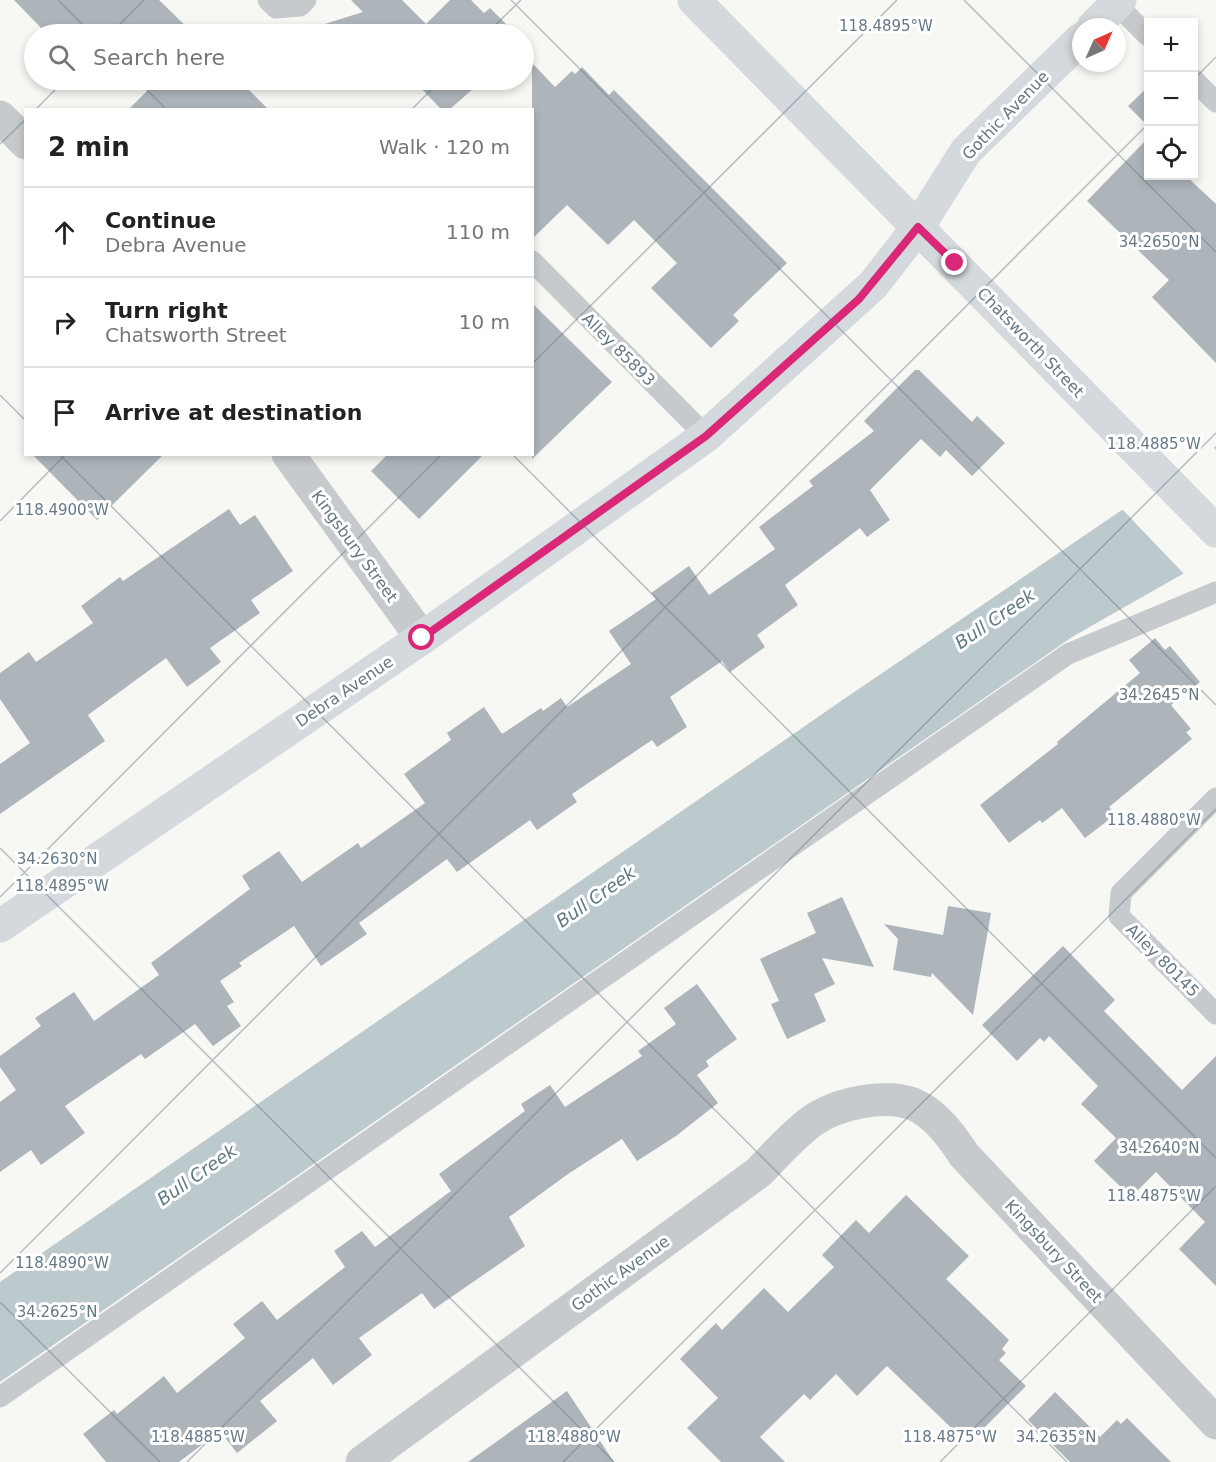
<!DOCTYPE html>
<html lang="en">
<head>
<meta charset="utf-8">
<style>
  :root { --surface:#fff; --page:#f2f2f2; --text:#222; --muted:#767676; --line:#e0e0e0 }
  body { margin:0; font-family:"DejaVu Sans",sans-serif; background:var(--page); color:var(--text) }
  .controls { position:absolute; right:18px; top:18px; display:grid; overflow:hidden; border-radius:0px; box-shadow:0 3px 9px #0003 }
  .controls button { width:54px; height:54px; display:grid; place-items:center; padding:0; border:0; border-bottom:2px solid var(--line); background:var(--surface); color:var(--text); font:30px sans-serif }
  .compass { position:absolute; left:1072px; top:18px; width:54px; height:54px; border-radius:50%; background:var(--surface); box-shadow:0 3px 9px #0003; rotate:45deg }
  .stop { position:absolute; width:18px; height:18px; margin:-14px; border:4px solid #db2777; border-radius:50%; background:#fff }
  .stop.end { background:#db2777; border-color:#fff; box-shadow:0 2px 6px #0008 }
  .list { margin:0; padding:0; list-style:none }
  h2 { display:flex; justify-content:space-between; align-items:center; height:78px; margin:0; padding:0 24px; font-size:26px }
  h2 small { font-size:20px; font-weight:400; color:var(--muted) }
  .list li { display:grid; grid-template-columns:39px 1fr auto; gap:18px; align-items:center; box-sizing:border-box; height:90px; padding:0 24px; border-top:2px solid var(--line) }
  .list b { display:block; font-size:22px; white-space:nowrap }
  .list p { margin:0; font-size:20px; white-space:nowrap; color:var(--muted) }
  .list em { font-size:20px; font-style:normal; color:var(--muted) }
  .icon { flex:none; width:33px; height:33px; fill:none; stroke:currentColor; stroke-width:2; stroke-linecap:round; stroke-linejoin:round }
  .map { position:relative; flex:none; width:1216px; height:1462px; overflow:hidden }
  .search { position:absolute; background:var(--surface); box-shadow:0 3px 9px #0003; left:24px; top:24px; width:510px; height:66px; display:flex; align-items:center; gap:15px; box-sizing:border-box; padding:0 21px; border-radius:33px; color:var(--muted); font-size:22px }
  .panel { position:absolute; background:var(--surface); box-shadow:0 3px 9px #0003; left:24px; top:108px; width:510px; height:348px; border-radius:0px }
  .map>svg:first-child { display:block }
  .water { fill:#bcc9cd }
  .pier { fill:#f7f7f3 }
  .building { fill:#adb5bb }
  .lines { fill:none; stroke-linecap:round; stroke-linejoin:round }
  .lane { stroke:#c6cacd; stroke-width:21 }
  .street { stroke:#c6cacd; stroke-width:33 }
  .secondary { stroke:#d4d9dd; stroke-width:33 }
  .route { stroke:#db2777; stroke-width:8 }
  .ticks { fill:none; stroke:#647886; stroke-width:1.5; stroke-opacity:0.45 }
  .labels { text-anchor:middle; stroke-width:6; stroke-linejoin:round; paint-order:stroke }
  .street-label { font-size:16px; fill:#647886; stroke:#fff }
  .water-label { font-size:18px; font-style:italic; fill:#607a83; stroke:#fff }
  .ticks-label { font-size:15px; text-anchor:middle; fill:#647886; stroke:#fff; stroke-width:6; stroke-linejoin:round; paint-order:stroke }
</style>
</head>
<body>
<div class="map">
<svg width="1216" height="1462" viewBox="0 0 1216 1462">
  <rect width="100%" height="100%" fill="#f7f7f3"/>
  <polygon class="water" points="1216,446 1216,555 1072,637 0,1382 0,1282 844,699"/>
  <polygon class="pier" points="1211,445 1216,450 1216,558 1186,576 1120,507"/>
  <g class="building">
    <polygon points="14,0 159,0 194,34 47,34"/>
    <polygon points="351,0 402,0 426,24 450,0 471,0 484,13 490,8 512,30 508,34 313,34 312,28 363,12"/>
    <polygon points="532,63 555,87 572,71 575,74 582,67 609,95 614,90 787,263 733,315 739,321 711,348 651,288 677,263 634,220 608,245 567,205 532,239"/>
    <polygon points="158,80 239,80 269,110 128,110"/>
    <polygon points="413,80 483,80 449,110 442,110"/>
    <polygon points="1149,86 1149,127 1128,106"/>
    <polygon points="1148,138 1149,176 1186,176 1216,204 1216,363 1152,297 1169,280 1087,201"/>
    <polygon points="532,303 612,382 532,459"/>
    <polygon points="915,370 919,370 972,422 977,416 1005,443 972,476 946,450 940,457 921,439 870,490 890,520 867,537 860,528 785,585 798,605 757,635 765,647 730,672 722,661 670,697 687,727 657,747 652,740 572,794 577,802 537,830 530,820 457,872 447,859 359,923 367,934 321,966 294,926 239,963 242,966 220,981 234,1002 227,1006 241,1026 213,1046 195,1024 145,1059 141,1054 65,1106 85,1133 41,1165 31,1150 0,1172 0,1102 16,1090 0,1067 0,1056 41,1026 35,1018 74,992 94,1021 159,975 151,963 250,889 242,876 279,851 302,882 358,843 361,848 425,803 404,774 451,740 447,733 484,707 502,734 541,708 543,711 561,698 567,707 631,664 609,631 656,599 651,593 689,566 709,595 775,549 759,527 813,486 809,481 874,431 864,421"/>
    <polygon points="32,454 164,454 97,520"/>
    <polygon points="388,454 484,454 419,519 371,471"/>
    <polygon points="229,509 240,525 255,515 293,571 251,600 260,613 210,648 221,662 187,687 166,658 88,715 105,741 0,814 0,764 30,743 0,699 0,673 29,652 36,662 93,623 81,606 120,577 123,581"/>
    <polygon points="1155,638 1165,650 1170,646 1200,682 1171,705 1191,729 1186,732 1192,739 1109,807 1115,815 1085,838 1062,808 1042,823 1040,820 1009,843 980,805 1058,744 1057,742 1140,673 1129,660"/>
    <polygon points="842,897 874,967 822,958 835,984 814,994 826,1021 787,1039 771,1004 779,1001 760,959 816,933 807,913"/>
    <polygon points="948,906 991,913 973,1015 932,973 931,977 893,970 898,939 884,924 943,935"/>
    <polygon points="1063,946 1115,1000 1104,1011 1182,1090 1216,1056 1216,1286 1179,1249 1205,1222 1156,1172 1131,1197 1094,1161 1116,1138 1081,1104 1098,1086 1049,1036 1044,1042 1040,1038 1017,1061 982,1025"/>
    <polygon points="697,984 737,1039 706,1061 709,1066 697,1075 718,1103 676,1136 637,1161 622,1139 568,1174 509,1217 525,1246 434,1309 422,1293 359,1338 372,1355 333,1385 313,1358 260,1401 277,1421 237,1453 220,1431 179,1462 106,1462 83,1434 114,1410 117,1414 164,1376 177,1393 245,1338 233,1324 262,1301 277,1320 345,1267 334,1251 362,1231 375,1247 451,1191 439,1174 525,1111 521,1104 550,1085 565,1107 642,1056 638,1051 676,1024 664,1008"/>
    <polygon points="906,1195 969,1256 946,1279 1009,1340 1002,1349 1006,1353 999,1360 1026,1386 968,1444 887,1366 857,1396 836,1374 810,1400 804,1394 760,1437 785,1462 721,1462 687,1428 718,1398 680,1359 716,1323 722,1330 764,1288 788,1312 834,1267 822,1255 856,1220 869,1233"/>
    <polygon points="567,1391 614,1462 468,1462"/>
    <polygon points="1055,1392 1100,1437 1117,1420 1121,1424 1127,1418 1171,1462 1070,1462 1028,1420"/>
  </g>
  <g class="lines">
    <g class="lane">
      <polyline points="268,0 276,8 300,6 306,0"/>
      <polyline points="1116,4 1148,36"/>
      <polyline points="1194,80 1216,102"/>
      <polyline points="532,261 706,436"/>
      <polyline points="1216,798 1121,893 1119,916 1216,1014"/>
      <polyline points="0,1397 1068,654 1216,592"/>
    </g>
    <g class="street">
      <polyline points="0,117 26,143"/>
      <polyline points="288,454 422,638"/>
      <path d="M362 1462 759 1172C776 1154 792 1136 812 1121 836 1104 884 1093 913 1104 935 1113 952 1136 964 1155L1216 1423"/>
    </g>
    <g class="secondary">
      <polyline points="694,0 1216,531"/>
      <polyline points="1093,27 1120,0"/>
      <polyline points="0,926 422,638 706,436 873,285 918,227 966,151 1081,39"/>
    </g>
  </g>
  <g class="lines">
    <polyline class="route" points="422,638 706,436 859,299 918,227 955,263"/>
  </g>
  <path class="ticks" d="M58 0 92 34M511 0 1216 705M964 0 1216 252M110 34 144 0M486 34 521 0M1194 79 1216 57M137 80 167 110M35 110 65 80M411 110 441 80M0 144 26 119M532 364 897 0M0 395 26 421M59 454 1067 1462M512 454 1216 1158M0 521 66 454M0 848 614 1462M0 897 442 454M0 1273 1148 124M0 1302 160 1462M187 1462 1216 433M563 1462 1216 809M940 1462 1216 1186"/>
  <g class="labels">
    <g class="street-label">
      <text transform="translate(1005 115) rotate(-46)" y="6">Gothic Avenue</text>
      <text transform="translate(1031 342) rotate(46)" y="6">Chatsworth Street</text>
      <text transform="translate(619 349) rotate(45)" y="6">Alley 85893</text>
      <text transform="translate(355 546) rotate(54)" y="6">Kingsbury Street</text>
      <text transform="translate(344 691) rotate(-34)" y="6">Debra Avenue</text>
      <text transform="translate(1163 960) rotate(45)" y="6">Alley 80145</text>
      <text transform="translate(1054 1251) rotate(47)" y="6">Kingsbury Street</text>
      <text transform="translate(620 1273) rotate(-36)" y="6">Gothic Avenue</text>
    </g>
    <g class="water-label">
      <text transform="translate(995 619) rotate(-34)" y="6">Bull Creek</text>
      <text transform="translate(596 897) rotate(-35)" y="6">Bull Creek</text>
      <text transform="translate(197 1175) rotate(-35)" y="6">Bull Creek</text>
    </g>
  </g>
  <g class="ticks-label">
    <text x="886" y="31">118.4895°W</text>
    <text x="1159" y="247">34.2650°N</text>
    <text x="1154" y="449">118.4885°W</text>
    <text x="62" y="515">118.4900°W</text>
    <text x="1159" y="700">34.2645°N</text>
    <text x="1154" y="825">118.4880°W</text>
    <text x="57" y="864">34.2630°N</text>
    <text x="62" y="891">118.4895°W</text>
    <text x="1159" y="1153">34.2640°N</text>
    <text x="1154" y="1201">118.4875°W</text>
    <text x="62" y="1268">118.4890°W</text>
    <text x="57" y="1317">34.2625°N</text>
    <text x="198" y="1442">118.4885°W</text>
    <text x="574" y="1442">118.4880°W</text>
    <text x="950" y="1442">118.4875°W</text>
    <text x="1056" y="1442">34.2635°N</text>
  </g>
</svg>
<div class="controls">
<button>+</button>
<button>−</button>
<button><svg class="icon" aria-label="locate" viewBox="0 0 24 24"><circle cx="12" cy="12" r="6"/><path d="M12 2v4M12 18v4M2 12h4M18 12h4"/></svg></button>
</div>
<svg class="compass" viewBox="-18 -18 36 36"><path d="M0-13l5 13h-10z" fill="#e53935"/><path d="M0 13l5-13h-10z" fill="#767676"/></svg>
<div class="stop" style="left:422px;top:638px"></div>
<div class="stop end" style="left:955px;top:263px"></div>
<div class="search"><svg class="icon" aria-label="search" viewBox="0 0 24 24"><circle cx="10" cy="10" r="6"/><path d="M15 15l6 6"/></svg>Search here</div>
<section class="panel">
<h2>2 min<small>Walk · 120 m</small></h2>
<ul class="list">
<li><svg class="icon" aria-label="ahead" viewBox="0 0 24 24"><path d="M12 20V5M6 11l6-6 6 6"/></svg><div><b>Continue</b><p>Debra Avenue</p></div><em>110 m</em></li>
<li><svg class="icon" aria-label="right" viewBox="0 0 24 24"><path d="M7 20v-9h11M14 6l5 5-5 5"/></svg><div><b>Turn right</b><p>Chatsworth Street</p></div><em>10 m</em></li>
<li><svg class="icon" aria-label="arrive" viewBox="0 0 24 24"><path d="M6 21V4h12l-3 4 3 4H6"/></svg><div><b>Arrive at destination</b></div></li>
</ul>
</section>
</div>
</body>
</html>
